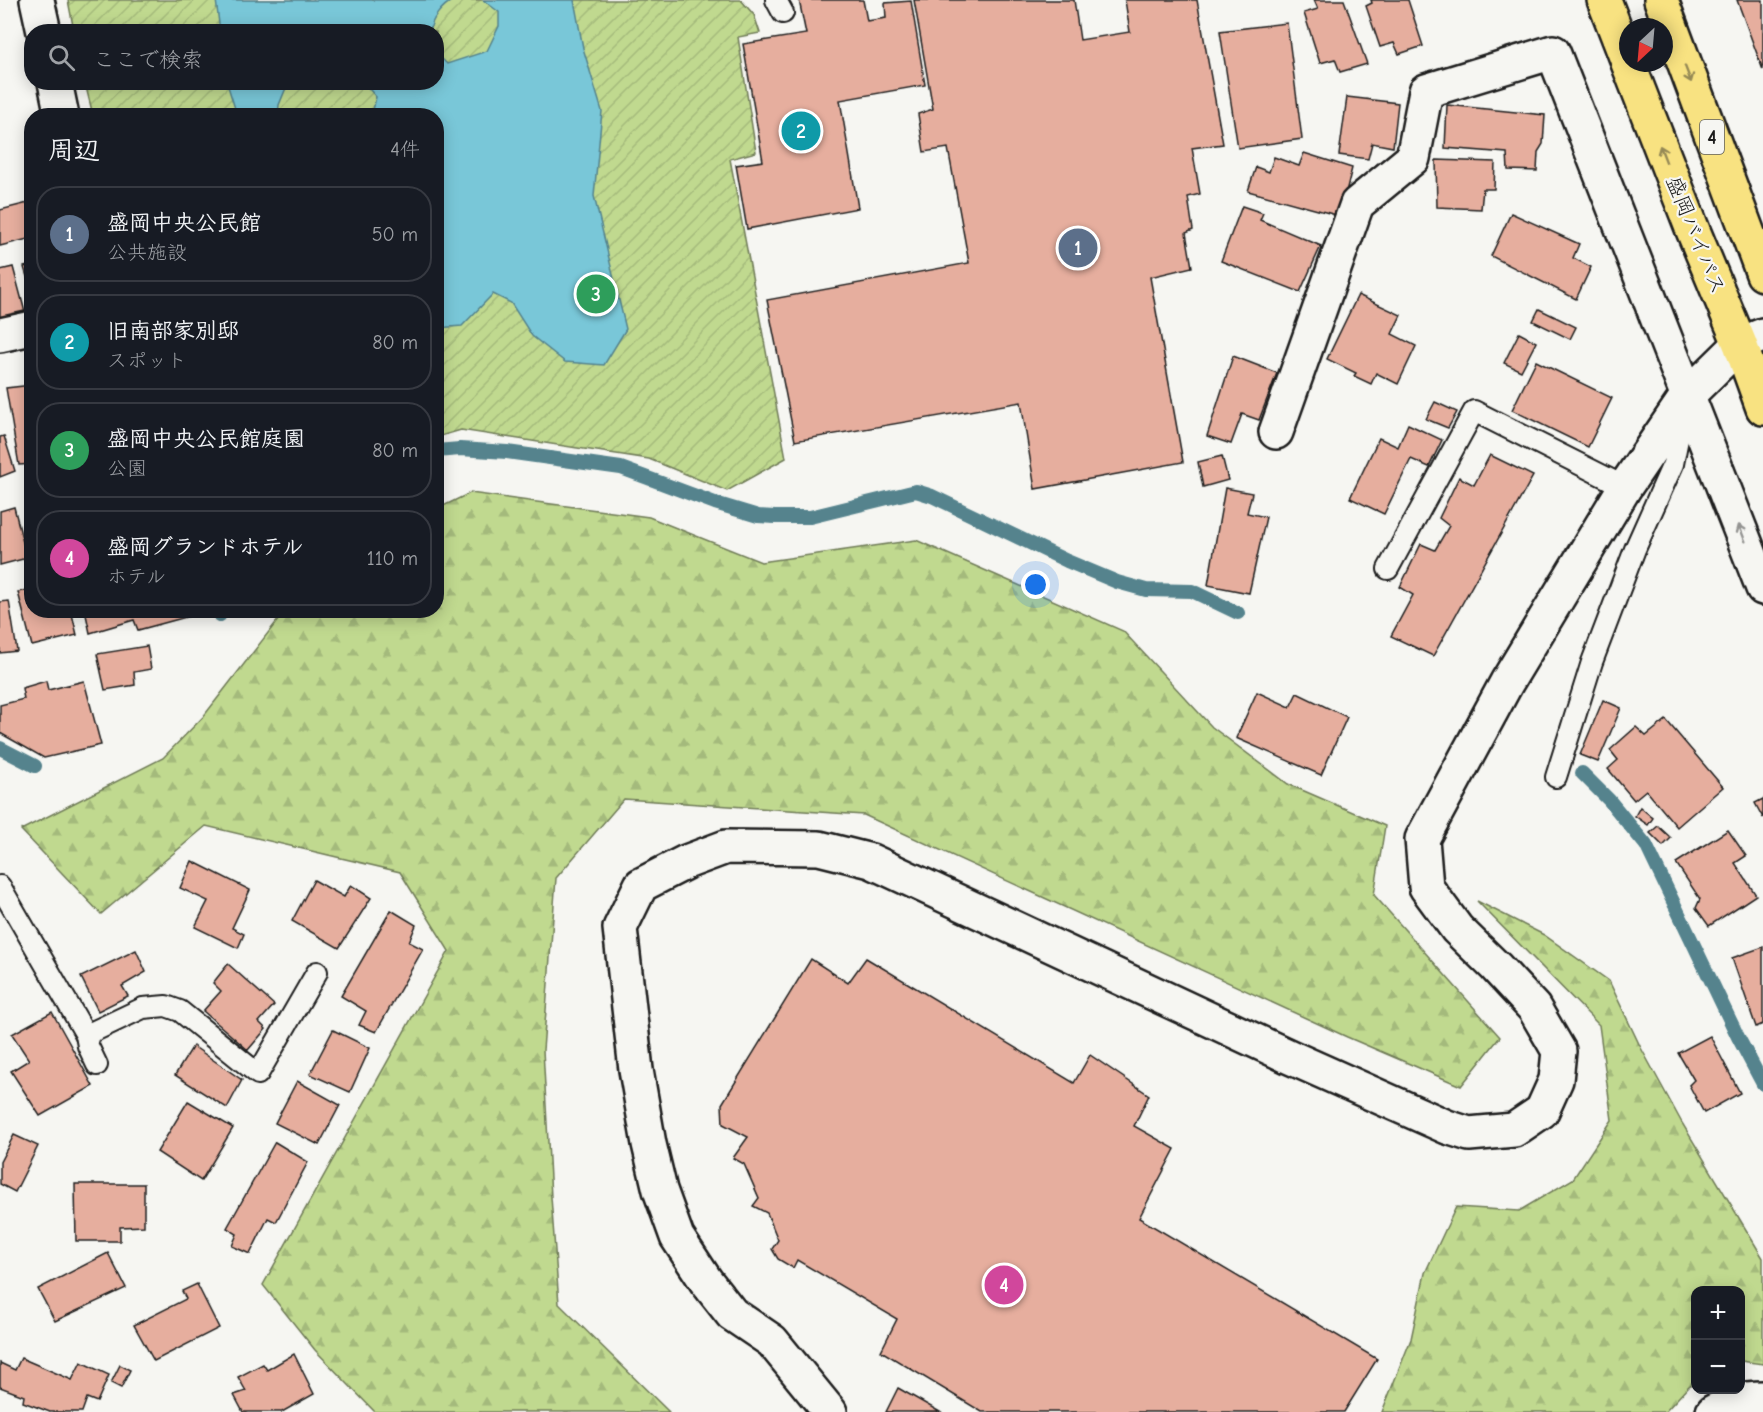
<!DOCTYPE html>
<html lang="ja">
<head>
<meta charset="utf-8">
<style>
  :root { --surface:#171b24; --page:#242831; --text:#f1f3f6; --muted:#9ea1a6; --line:#363941; --accent:#1a73e8 }
  body { margin:0; font-family:"Comic Neue","Klee One",sans-serif; background:var(--page); color:var(--text) }
  .controls { position:absolute; right:18px; bottom:18px; display:grid; overflow:hidden; border-radius:12px; box-shadow:0 3px 15px #0003 }
  .controls button { width:54px; height:54px; display:grid; place-items:center; padding:0; border:0; border-bottom:2px solid var(--line); background:var(--surface); color:var(--text); font:30px sans-serif }
  .compass { position:absolute; left:1619px; top:18px; width:54px; height:54px; border-radius:50%; background:var(--surface); box-shadow:0 3px 15px #0003; rotate:206deg }
  .you { position:absolute; left:1036px; top:585px; width:21px; height:21px; margin:-15px; border:4px solid #fff; border-radius:50%; background:#1a73e8; box-shadow:0 0 0 9px #1a73e833 }
  .badge { display:grid; place-items:center; width:39px; height:39px; border-radius:50%; background:var(--accent); color:#fff; font-size:20px; font-weight:700 }
  .pin { position:absolute; translate:-50% -50%; border:3px solid #fff; box-shadow:0 2px 6px #0006 }
  .list { margin:0; padding:0; list-style:none }
  h2 { display:flex; justify-content:space-between; align-items:center; height:78px; margin:0; padding:0 24px; font-size:26px }
  h2 small { font-size:20px; font-weight:400; color:var(--muted) }
  .list li { display:grid; grid-template-columns:39px 1fr auto; gap:18px; align-items:center; box-sizing:border-box; height:96px; margin:0 12px 12px; padding:0 12px; border:2px solid var(--line); border-radius:24px }
  .list b { display:block; font-size:22px; white-space:nowrap }
  .list p { margin:0; font-size:20px; white-space:nowrap; color:var(--muted) }
  .list em { font-size:20px; font-style:normal; color:var(--muted) }
  .icon { flex:none; width:33px; height:33px; fill:none; stroke:currentColor; stroke-width:2; stroke-linecap:round; stroke-linejoin:round }
  .map { position:relative; flex:none; width:1763px; height:1412px; overflow:hidden }
  .search { position:absolute; background:var(--surface); box-shadow:0 3px 15px #0003; left:24px; top:24px; width:420px; height:66px; display:flex; align-items:center; gap:15px; box-sizing:border-box; padding:0 21px; border-radius:24px; color:var(--muted); font-size:22px }
  .panel { position:absolute; background:var(--surface); box-shadow:0 3px 15px #0003; left:24px; top:108px; width:420px; height:510px; border-radius:24px }
  .map>svg:first-child { display:block }
  .forest { fill:url(#forest-firs); stroke:#6e7a56; stroke-width:1.5 }
  .garden { fill:url(#garden-furrows); stroke:#6e7a56; stroke-width:1.5 }
  .water { fill:#79c7d8; stroke:#54838d; stroke-width:1.5 }
  .lines { fill:none; stroke-linecap:round; stroke-linejoin:round }
  .stream { stroke:#54838d; stroke-width:14 }
  .building { fill:#e6ae9e; stroke:#1c1c1c; stroke-width:1.5 }
  .lane-casing { stroke:#1c1c1c; stroke-width:24 }
  .street-casing { stroke:#1c1c1c; stroke-width:38 }
  .highway-casing { stroke:#1c1c1c; stroke-width:38 }
  .lane { stroke:#f6f6f2; stroke-width:20 }
  .street { stroke:#f6f6f2; stroke-width:33 }
  .highway { stroke:#f8e281; stroke-width:33 }
  .oneway { stroke:#958954 }
  .oneway2 { stroke:#949492 }
  .labels { text-anchor:middle; stroke-width:4.5; stroke-linejoin:round; paint-order:stroke }
  .shield { fill:#f6f6f2; stroke:#5d5d5c; stroke-width:1.5 }
  .shield-label { font-size:20px; font-weight:bold; fill:#1c1c1c }
  .street-label { font-size:21px; fill:#1c1c1c; stroke:#f6f6f2 }
</style>
</head>
<body>
<div class="map">
<svg width="1763" height="1412" viewBox="0 0 1763 1412">
  <defs>
    <pattern id="forest-firs" width="22" height="20" patternUnits="userSpaceOnUse" patternTransform="scale(1.5)"><rect width="22" height="20" fill="#c0d98f"/><path d="M5 1l3.5 6h-7zM16 11l3.5 6h-7z" fill="#a4ba7b"/></pattern>
    <pattern id="garden-furrows" width="10" height="10" patternUnits="userSpaceOnUse" patternTransform="scale(1.5)"><rect width="10" height="10" fill="#c0d98f"/><path d="M-1 1l2-2M0 10L10 0M9 11l2-2" fill="none" stroke="#a4ba7b"/></pattern>
  </defs>
  <rect width="100%" height="100%" fill="#f6f6f2"/>
  <filter id="ink" filterUnits="userSpaceOnUse"><feTurbulence type="fractalNoise" baseFrequency=".0167" numOctaves="2"/><feDisplacementMap in="SourceGraphic" scale="12" xChannelSelector="R" yChannelSelector="G"/><feConvolveMatrix kernelMatrix="1 2 1 2 8 2 1 2 1" color-interpolation-filters="sRGB"/></filter>
  <g filter="url(#ink)">
    <g class="forest">
      <polygon points="470,493 649,517 761,562 916,540 1123,631 1212,727 1288,784 1385,826 1374,895 1500,1037 1461,1086 1347,1037 864,815 624,799 556,878 543,1050 551,1197 559,1304 669,1412 375,1412 315,1350 263,1285 449,951 400,872 206,826 101,914 21,830 163,758 203,717 285,611 436,610 437,509"/>
      <polygon points="1477,901 1544,935 1609,981 1641,1048 1682,1123 1763,1258 1763,1364 1741,1361 1740,1290 1696,1290 1695,1381 1688,1387 1665,1412 1382,1412 1411,1339 1425,1273 1456,1207 1519,1211 1573,1179 1612,1120 1599,1025"/>
    </g>
    <polygon class="garden" points="68,0 741,0 754,15 760,33 738,37 756,152 730,159 786,458 727,491 649,459 461,430 437,437 436,116 93,115 85,83 436,82 436,32 74,31"/>
    <g class="water">
      <path d="M216 0H453C442 6 431 19 430 32L220 31Z"/>
      <polygon points="483,0 574,0 583,48 602,111 594,196 626,329 604,365 565,362 532,336 511,303 493,294 462,326 437,328 436,116 372,115 376,97 364,83 436,82 437,54 447,64 487,51 499,26 499,12"/>
      <polygon points="227,83 288,83 279,105 278,115 237,115"/>
    </g>
    <g class="lines">
      <g class="stream">
        <polyline points="436,451 460,449 507,452 621,468 715,503 758,516 775,517 810,517 916,491 932,496 1067,561 1117,582 1146,590 1192,591 1238,613"/>
        <polyline points="220,615 222,610"/>
        <polyline points="0,748 35,766"/>
        <polyline points="1582,773 1609,800 1646,845 1738,1037 1763,1084"/>
      </g>
    </g>
    <g class="building">
      <polygon points="799,0 863,0 867,21 886,18 885,3 911,1 925,85 840,100 858,208 747,229 736,165 763,161 743,44 806,34"/>
      <polygon points="914,0 1074,0 1080,40 1130,32 1125,0 1197,0 1223,144 1192,148 1200,194 1188,197 1193,230 1186,233 1192,267 1150,277 1183,462 1035,489 1021,402 795,441 767,300 969,263 948,148 924,152 918,114 933,109"/>
      <polygon points="1314,0 1344,0 1367,64 1340,72 1335,59 1320,63 1304,13 1318,9"/>
      <polygon points="1371,0 1408,0 1423,46 1399,54 1394,43 1380,47 1366,6 1372,3"/>
      <polygon points="1737,0 1763,0 1763,70"/>
      <polygon points="1287,23 1302,139 1238,148 1220,31"/>
      <polygon points="1347,97 1398,103 1393,147 1372,143 1368,159 1339,155"/>
      <polygon points="1447,105 1545,115 1543,144 1538,152 1537,171 1508,170 1507,153 1445,148"/>
      <polygon points="1304,153 1352,168 1340,216 1248,191 1256,167 1269,172 1274,157 1299,166"/>
      <polygon points="1436,160 1495,162 1494,189 1483,189 1481,209 1437,207"/>
      <polygon points="32,202 32,238 0,246 0,210"/>
      <polygon points="1242,206 1263,213 1260,220 1321,246 1300,292 1221,261"/>
      <polygon points="1511,213 1579,244 1573,258 1591,267 1576,299 1491,256"/>
      <polygon points="32,265 32,293 24,267"/>
      <polygon points="13,267 25,312 0,319 0,270"/>
      <polygon points="1358,295 1401,315 1392,334 1416,346 1398,384 1376,373 1371,384 1354,376 1356,373 1327,359"/>
      <polygon points="1539,309 1576,327 1570,339 1533,321"/>
      <polygon points="1519,333 1536,342 1521,371 1504,363"/>
      <polygon points="1233,356 1277,373 1259,420 1242,414 1231,444 1207,436"/>
      <polygon points="1536,361 1612,398 1588,447 1512,410"/>
      <polygon points="32,385 32,464 19,465 6,388"/>
      <polygon points="1435,402 1457,412 1448,428 1426,419"/>
      <polygon points="1408,424 1442,440 1429,467 1411,459 1384,514 1350,498 1379,438 1398,447"/>
      <polygon points="4,436 15,471 0,477 0,437"/>
      <polygon points="1490,455 1533,476 1433,656 1391,636 1413,595 1400,587 1421,544 1435,550 1449,526 1439,518 1459,477 1474,485"/>
      <polygon points="1222,456 1228,480 1203,487 1198,462"/>
      <polygon points="1225,488 1252,493 1247,513 1266,517 1249,593 1208,585"/>
      <polygon points="14,507 27,558 0,565 0,511"/>
      <polygon points="32,589 32,610 71,610 77,635 32,646 18,592"/>
      <polygon points="9,601 17,651 0,653 0,602"/>
      <polygon points="85,610 189,610 190,616 138,630 134,620 90,633"/>
      <polygon points="147,646 151,669 134,672 135,685 105,690 97,654"/>
      <polygon points="46,681 48,690 84,681 101,745 44,758 0,733 0,705 24,699 22,688"/>
      <polygon points="1257,692 1290,707 1297,693 1347,717 1321,775 1236,738"/>
      <polygon points="1603,700 1621,708 1598,762 1580,755"/>
      <polygon points="1666,720 1723,787 1677,827 1646,790 1634,800 1608,769 1618,760 1610,750 1636,727 1646,736"/>
      <polygon points="1763,799 1763,818 1755,803"/>
      <polygon points="1640,807 1653,818 1648,825 1635,816"/>
      <polygon points="1658,826 1671,838 1663,846 1650,833"/>
      <polygon points="1728,830 1746,856 1735,863 1756,895 1709,926 1696,908 1700,899 1676,863"/>
      <polygon points="192,861 250,890 232,928 244,934 238,948 195,927 208,901 180,888"/>
      <polygon points="314,880 344,897 351,885 371,898 339,948 292,921"/>
      <polygon points="391,910 416,925 409,942 423,949 376,1032 359,1025 366,1011 341,996"/>
      <polygon points="1763,947 1763,1024 1756,1027 1732,958"/>
      <polygon points="136,950 146,972 122,986 128,996 98,1011 81,977"/>
      <polygon points="866,958 1074,1083 1090,1055 1149,1095 1134,1126 1175,1149 1139,1218 1377,1359 1344,1412 982,1412 881,1351 897,1319 797,1260 793,1268 778,1259 772,1249 778,1240 767,1213 753,1206 759,1198 744,1164 733,1158 748,1137 723,1124 722,1104 811,959 848,983"/>
      <polygon points="228,964 274,1005 259,1022 266,1029 248,1050 203,1011 221,991 213,983"/>
      <polygon points="52,1012 93,1086 40,1116 11,1071 29,1060 12,1034"/>
      <polygon points="333,1030 370,1048 350,1092 310,1074"/>
      <polygon points="1710,1036 1740,1093 1704,1113 1689,1085 1694,1080 1678,1053"/>
      <polygon points="193,1046 242,1080 227,1108 175,1075"/>
      <polygon points="297,1081 340,1105 319,1145 275,1123"/>
      <polygon points="188,1101 233,1128 201,1181 157,1152"/>
      <polygon points="14,1135 38,1146 15,1192 0,1184 0,1162"/>
      <polygon points="275,1142 308,1162 276,1222 268,1218 250,1254 232,1246 237,1234 227,1228"/>
      <polygon points="75,1184 144,1184 144,1226 120,1227 120,1241 76,1241"/>
      <polygon points="108,1253 126,1288 55,1321 38,1289"/>
      <polygon points="197,1284 219,1328 154,1361 134,1325 186,1299 182,1291"/>
      <polygon points="294,1354 314,1394 282,1412 243,1412 234,1395 246,1391 238,1377 263,1364 267,1370"/>
      <polygon points="21,1358 72,1380 81,1362 109,1375 97,1402 87,1398 82,1412 50,1412 23,1402 24,1396 0,1387 0,1363 15,1370"/>
      <polygon points="120,1365 130,1370 121,1388 111,1383"/>
      <polygon points="898,1388 940,1412 886,1412"/>
    </g>
    <g class="lines">
      <defs>
        <g id="lane">
          <polyline points="776,0 783,13"/>
          <polyline points="1388,569 1474,411 1625,487"/>
          <polyline points="1556,777 1592,662 1635,549 1673,464 1683,413"/>
          <polyline points="0,886 86,1035 88,1046 97,1065"/>
          <polyline points="86,1035 143,1008 166,1006 180,1011 258,1074 317,972"/>
        </g>
        <g id="street">
          <polyline points="37,0 44,32"/>
          <polyline points="55,82 62,116"/>
          <polyline points="0,335 32,328"/>
          <polyline points="1276,432 1357,204 1413,158 1426,91 1553,52 1763,588"/>
          <polyline points="830,1412 772,1341 732,1314 706,1281 677,1237 660,1190 649,1144 636,1070 620,928 641,885 686,862 726,847 819,848 871,861 1290,1057 1447,1127 1469,1134 1514,1130 1542,1111 1556,1080 1559,1051 1534,1008 1496,967 1457,929 1426,887 1422,839 1507,682 1625,487 1687,396 1740,344 1763,335"/>
          <path d="M1713 1412C1730 1402 1743 1398 1763 1398"/>
        </g>
        <g id="highway">
          <polyline points="1604,0 1628,62"/>
          <polyline points="1661,0 1763,274"/>
          <polyline points="1628,63 1692,228 1740,344 1763,408"/>
        </g>
      </defs>
      <use href="#lane" class="lane-casing"/>
      <use href="#street" class="street-casing"/>
      <use href="#highway" class="highway-casing"/>
      <use href="#lane" class="lane"/>
      <use href="#street" class="street"/>
      <use href="#highway" class="highway"/>
    </g>
    <defs><path id="oneway-shaft" d="M-6 0H5M1.5-3L5.5 0L1.5 3" fill="none" stroke-width="1.6" stroke-linecap="round" stroke-linejoin="round" transform="scale(1.5)"/></defs>
    <g class="oneway">
      <use href="#oneway-shaft" transform="translate(1688 74) rotate(69)"/>
      <use href="#oneway-shaft" transform="translate(1663 154) rotate(-111)"/>
    </g>
    <use class="oneway2" href="#oneway-shaft" transform="translate(1742 533) rotate(-112)"/>
  </g>
  <g class="labels">
    <rect class="shield" x="1700" y="120" width="24" height="34" rx="4.5"/>
    <g class="shield-label">
      <text x="1712" y="144">4</text>
    </g>
    <g class="street-label">
      <text transform="translate(1696 235) rotate(68)" y="7">盛岡バイパス</text>
    </g>
  </g>
</svg>
<div class="controls">
<button>+</button>
<button>−</button>
</div>
<svg class="compass" viewBox="-18 -18 36 36"><path d="M0-13l5 13h-10z" fill="#e53935"/><path d="M0 13l5-13h-10z" fill="#9ea1a6"/></svg>
<div class="you"></div>
<div class="pin badge" style="left:1078px;top:248px;background:#5c6f8a">1</div>
<div class="pin badge" style="left:801px;top:131px;background:#0f9aa8">2</div>
<div class="pin badge" style="left:596px;top:294px;background:#2e9e5b">3</div>
<div class="pin badge" style="left:1004px;top:1285px;background:#d1479c">4</div>
<div class="search"><svg class="icon" aria-label="search" viewBox="0 0 24 24"><circle cx="10" cy="10" r="6"/><path d="M15 15l6 6"/></svg>ここで検索</div>
<section class="panel">
<h2>周辺<small>4件</small></h2>
<ul class="list">
<li><span class="badge" style="background:#5c6f8a">1</span><div><b>盛岡中央公民館</b><p>公共施設</p></div><em>50 m</em></li>
<li><span class="badge" style="background:#0f9aa8">2</span><div><b>旧南部家別邸</b><p>スポット</p></div><em>80 m</em></li>
<li><span class="badge" style="background:#2e9e5b">3</span><div><b>盛岡中央公民館庭園</b><p>公園</p></div><em>80 m</em></li>
<li><span class="badge" style="background:#d1479c">4</span><div><b>盛岡グランドホテル</b><p>ホテル</p></div><em>110 m</em></li>
</ul>
</section>
</div>
</body>
</html>
